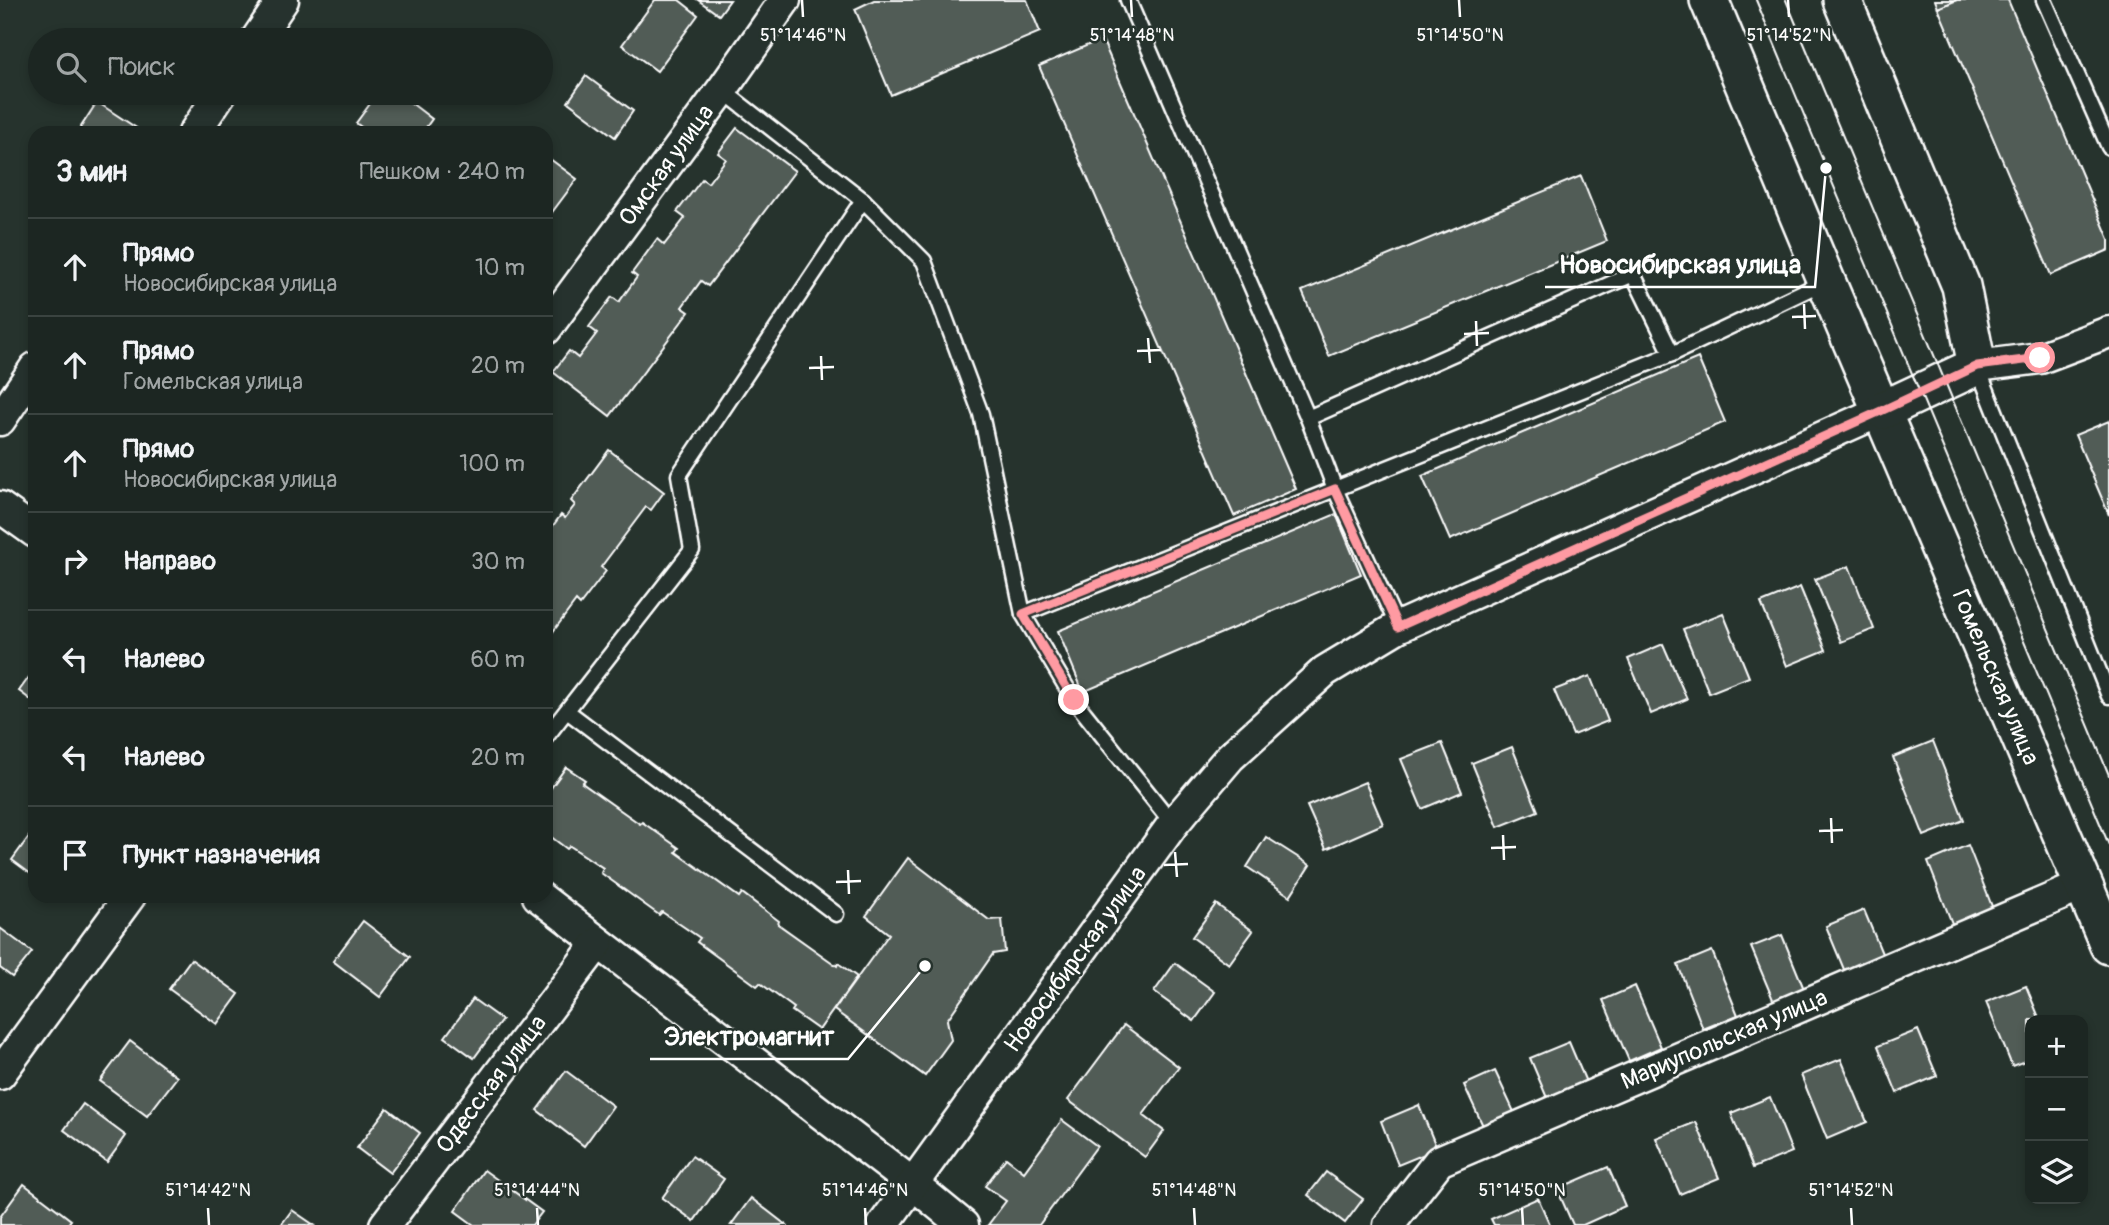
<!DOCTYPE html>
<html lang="ru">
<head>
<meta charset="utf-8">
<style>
  :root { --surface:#1c2622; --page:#252e2a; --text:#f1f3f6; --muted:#a0a5a5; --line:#3a4340 }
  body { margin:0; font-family:Pangolin,sans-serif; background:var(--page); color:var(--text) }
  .controls { position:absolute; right:21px; bottom:21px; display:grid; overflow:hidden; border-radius:14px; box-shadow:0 4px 10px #0003 }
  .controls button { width:63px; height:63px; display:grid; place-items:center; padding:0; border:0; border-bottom:2px solid var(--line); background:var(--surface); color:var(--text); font:35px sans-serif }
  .stop { position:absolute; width:21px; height:21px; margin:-16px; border:5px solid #ff9aa2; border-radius:50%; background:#fff }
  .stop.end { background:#ff9aa2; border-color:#fff; box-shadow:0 2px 7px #0008 }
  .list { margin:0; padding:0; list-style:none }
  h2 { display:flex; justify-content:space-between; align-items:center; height:91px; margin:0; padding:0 28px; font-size:30px }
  h2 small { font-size:23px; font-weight:400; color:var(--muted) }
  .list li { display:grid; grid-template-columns:46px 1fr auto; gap:21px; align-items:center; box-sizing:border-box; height:98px; padding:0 28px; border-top:2px solid var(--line) }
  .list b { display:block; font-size:26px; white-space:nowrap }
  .list p { margin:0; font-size:23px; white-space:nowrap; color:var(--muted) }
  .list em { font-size:23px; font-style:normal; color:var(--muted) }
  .icon { flex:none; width:38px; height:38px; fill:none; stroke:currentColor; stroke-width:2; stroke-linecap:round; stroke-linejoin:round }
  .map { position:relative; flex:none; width:2109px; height:1225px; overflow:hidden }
  .search { position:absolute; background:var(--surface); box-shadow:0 4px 10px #0003; left:28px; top:28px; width:525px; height:77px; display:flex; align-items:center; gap:18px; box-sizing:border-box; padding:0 24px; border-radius:38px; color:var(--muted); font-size:26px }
  .panel { position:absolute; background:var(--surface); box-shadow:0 4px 10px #0003; left:28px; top:126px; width:525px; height:777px; border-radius:21px }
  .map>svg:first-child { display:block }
  .building { fill:#515c57; stroke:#fff; stroke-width:2 }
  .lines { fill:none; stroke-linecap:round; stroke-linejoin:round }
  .service-casing { stroke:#fff; stroke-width:19 }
  .minor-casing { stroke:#fff; stroke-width:35 }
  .tertiary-casing { stroke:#fff; stroke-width:42 }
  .service { stroke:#26332d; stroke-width:14 }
  .minor { stroke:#26332d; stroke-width:30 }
  .tertiary { stroke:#26332d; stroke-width:37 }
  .tram { stroke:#fff; stroke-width:2 }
  .route { stroke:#ff9aa2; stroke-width:9 }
  .ticks { fill:none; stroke:#fff; stroke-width:2.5 }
  .labels { text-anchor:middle; stroke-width:5; stroke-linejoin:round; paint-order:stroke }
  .street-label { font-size:24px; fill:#fff; stroke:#26332d }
  .ticks-label { font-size:18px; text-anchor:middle; fill:#fff; stroke:#26332d; stroke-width:5; stroke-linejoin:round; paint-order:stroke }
  .leader { fill:none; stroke:#fff; stroke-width:2.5 }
  .callout-dot { fill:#fff; stroke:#26332d; stroke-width:2.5 }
  .callout-label { font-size:26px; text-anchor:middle; font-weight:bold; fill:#fff; stroke:#26332d; stroke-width:5; stroke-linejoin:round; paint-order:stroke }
</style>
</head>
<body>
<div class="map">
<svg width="2109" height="1225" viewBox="0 0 2109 1225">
  <rect width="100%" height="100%" fill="#26332d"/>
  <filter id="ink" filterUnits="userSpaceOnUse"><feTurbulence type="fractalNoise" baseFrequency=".0143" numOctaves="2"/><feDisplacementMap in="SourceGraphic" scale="14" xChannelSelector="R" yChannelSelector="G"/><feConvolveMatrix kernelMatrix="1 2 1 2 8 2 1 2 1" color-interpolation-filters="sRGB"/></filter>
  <g filter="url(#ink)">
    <g class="building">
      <polygon points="655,0 679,0 698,15 657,71 622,45"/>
      <polygon points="698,0 730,0 719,15"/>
      <polygon points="874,0 1027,0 1040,32 891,95 855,9"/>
      <polygon points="1935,0 1957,0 1938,8"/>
      <polygon points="1957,0 2008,0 2109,239 2109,250 2051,275 1938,8"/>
      <polygon points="1102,39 1296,489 1234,516 1039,66"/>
      <polygon points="586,76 633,111 615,137 568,102"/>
      <polygon points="378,93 398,93 432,119 422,133 369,133 356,123"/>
      <polygon points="97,102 144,133 77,133"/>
      <polygon points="737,128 795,171 708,286 701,281 682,307 689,312 610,416 553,372 569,351 578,358 597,333 589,327 612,297 619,302 637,277 632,273 657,239 664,245 685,218 677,212 702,179 708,183 726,159 718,153"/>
      <polygon points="546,156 577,179 547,219 546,218"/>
      <polygon points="1581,176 1607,241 1329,356 1302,291"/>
      <polygon points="1698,358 1725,422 1450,540 1422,476"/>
      <polygon points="2109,421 2109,515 2075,435"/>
      <polygon points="609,450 664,492 651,510 646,507 601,567 606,571 580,605 576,601 546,641 546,535 561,515 565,518 575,505 571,501"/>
      <polygon points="1336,514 1361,574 1083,692 1058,631"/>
      <polygon points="1849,566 1874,629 1841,642 1815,579"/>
      <polygon points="1800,587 1826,650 1787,666 1761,603"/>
      <polygon points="1723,613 1749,677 1709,693 1683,629"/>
      <polygon points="1663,644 1687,699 1651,714 1628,659"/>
      <polygon points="35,669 35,703 19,691"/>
      <polygon points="1590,676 1608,721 1573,735 1554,690"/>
      <polygon points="1933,741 1964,820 1924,836 1893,757"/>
      <polygon points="1442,743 1462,792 1422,809 1401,759"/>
      <polygon points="1512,747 1538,811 1498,827 1472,763"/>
      <polygon points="566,767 585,780 582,783 640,824 642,822 679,848 676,852 739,897 742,893 779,921 778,924 837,966 838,963 857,977 819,1030 792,1011 794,1008 760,983 757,986 697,942 700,938 662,912 659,915 601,873 603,868 570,846 567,849 546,833 546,795"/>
      <polygon points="1365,782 1383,824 1326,849 1307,806"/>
      <polygon points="33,831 35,833 35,877 12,860"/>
      <polygon points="1266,837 1310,865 1290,896 1247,867"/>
      <polygon points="1968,845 1993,909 1953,926 1928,862"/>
      <polygon points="908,858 989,920 1002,919 1005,952 993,954 947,1020 951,1040 925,1076 834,1010 889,934 866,916"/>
      <polygon points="1216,904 1253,931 1229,964 1192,937"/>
      <polygon points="1864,910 1883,956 1845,972 1826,926"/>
      <polygon points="363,921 410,957 380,997 333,961"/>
      <polygon points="0,928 32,952 12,977 0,968"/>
      <polygon points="1782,935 1804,989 1774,1002 1751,947"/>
      <polygon points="1712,951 1738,1015 1703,1029 1678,965"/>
      <polygon points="191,959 239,994 217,1024 169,989"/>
      <polygon points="1175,963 1215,992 1194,1021 1154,992"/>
      <polygon points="1635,986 1661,1047 1629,1061 1603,1000"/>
      <polygon points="2026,986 2040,1020 2030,1020 2030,1059 2012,1066 1986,1002"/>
      <polygon points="473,999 502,1020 474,1058 445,1037"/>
      <polygon points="1124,1025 1179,1067 1143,1115 1164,1131 1145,1157 1068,1100"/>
      <polygon points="1918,1030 1937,1076 1897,1093 1878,1046"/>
      <polygon points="130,1041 177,1077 147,1116 100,1081"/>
      <polygon points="1569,1042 1586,1082 1547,1098 1530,1058"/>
      <polygon points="1841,1059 1867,1122 1827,1139 1801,1075"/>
      <polygon points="566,1071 613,1106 584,1146 537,1110"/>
      <polygon points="1495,1071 1515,1114 1484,1128 1464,1085"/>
      <polygon points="1770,1097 1792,1152 1753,1168 1731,1113"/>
      <polygon points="83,1104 126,1136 107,1162 64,1130"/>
      <polygon points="1419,1105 1437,1149 1398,1165 1381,1121"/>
      <polygon points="387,1108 420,1133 390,1173 357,1148"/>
      <polygon points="1062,1120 1097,1146 1039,1225 988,1225 1006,1201 985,1186 1006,1158 1024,1172"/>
      <polygon points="1696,1122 1719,1178 1680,1194 1656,1138"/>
      <polygon points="692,1156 724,1179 694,1221 662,1198"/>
      <polygon points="1608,1167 1625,1206 1583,1225 1573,1225 1557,1189"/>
      <polygon points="484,1170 542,1212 532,1225 474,1225 455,1211"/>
      <polygon points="1326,1172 1363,1199 1345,1223 1308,1195"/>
      <polygon points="24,1184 71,1220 67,1225 0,1225 0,1217"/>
      <polygon points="751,1198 786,1225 731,1225"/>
      <polygon points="1538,1198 1550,1225 1494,1225 1491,1219"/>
      <polygon points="292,1210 314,1225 281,1225"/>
    </g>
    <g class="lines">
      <defs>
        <g id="service">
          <polyline points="1128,0 1308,418 1335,489 1398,627"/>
          <polyline points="2044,0 2109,147"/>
          <polyline points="722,90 863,200 924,261 981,414 1023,614 1074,700 1173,824"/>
          <polyline points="1977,366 2109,696"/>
          <polyline points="1308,418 1633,274 1672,354"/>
          <polyline points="1023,614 1672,354 1826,281"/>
          <polyline points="567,711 836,914"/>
          <polyline points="546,737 692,550 679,475 863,200"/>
        </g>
        <g id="minor">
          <polyline points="256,40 283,0"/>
          <polyline points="194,133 221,93"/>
          <polyline points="546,329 722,90 785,0"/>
          <polyline points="1977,366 2040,358 2109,332"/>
          <polyline points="0,420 35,368"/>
          <polyline points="0,507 35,532"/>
          <polyline points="538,896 913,1184 963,1225"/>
          <polyline points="0,1074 130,896"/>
          <polyline points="385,1225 598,943"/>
          <polyline points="883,1225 1173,824 1230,757 1325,671 1398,627 1883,410"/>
          <polyline points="1389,1225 1439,1161 2084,885"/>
        </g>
        <g id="tertiary">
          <polyline points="1709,0 1826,281 2109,945"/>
          <polyline points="1842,0 1961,286 1977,366 1883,410"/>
        </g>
      </defs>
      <use href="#service" class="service-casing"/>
      <use href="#minor" class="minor-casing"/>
      <use href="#tertiary" class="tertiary-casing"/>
      <use href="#service" class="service"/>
      <use href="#minor" class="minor"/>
      <use href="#tertiary" class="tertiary"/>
      <g class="tram">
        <polyline points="1756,0 2109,845"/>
        <polyline points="1786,0 2109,775"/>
      </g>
    </g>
  </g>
  <g class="lines" filter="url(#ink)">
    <polyline class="route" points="1074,700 1023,614 1335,489 1398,627 1883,410 1977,366 2040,358"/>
  </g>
  <path class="ticks" d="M802 0 803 17M1131 0 1132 17M1459 0 1460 17M1788 0 1789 17M1804 304 1805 329M1792 317 1816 316M1476 321 1477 346M1464 334 1489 333M1148 338 1150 363M1137 351 1161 350M821 356 822 380M809 368 834 367M1831 818 1832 843M1819 831 1843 830M1503 835 1504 860M1491 848 1516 847M1175 852 1177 877M1164 865 1188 864M848 870 849 894M836 882 861 881M208 1208 209 1225M537 1208 538 1225M865 1208 866 1225M1194 1208 1195 1225M1522 1208 1523 1225M1851 1208 1852 1225"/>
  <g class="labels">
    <g class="street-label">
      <text transform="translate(666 165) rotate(-54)" y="8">Омская улица</text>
      <text transform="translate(1996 677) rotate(67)" y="8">Гомельская улица</text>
      <text transform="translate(1075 959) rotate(-54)" y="8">Новосибирская улица</text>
      <text transform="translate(1724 1039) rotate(-23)" y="8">Мариупольская улица</text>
      <text transform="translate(491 1084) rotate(-53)" y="8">Одесская улица</text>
    </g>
  </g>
  <g class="ticks-label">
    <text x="803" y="41">51°14'46"N</text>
    <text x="1132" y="41">51°14'48"N</text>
    <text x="1460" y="41">51°14'50"N</text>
    <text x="1789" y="41">51°14'52"N</text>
    <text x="208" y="1196">51°14'42"N</text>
    <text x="537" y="1196">51°14'44"N</text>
    <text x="865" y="1196">51°14'46"N</text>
    <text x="1194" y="1196">51°14'48"N</text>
    <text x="1522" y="1196">51°14'50"N</text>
    <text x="1851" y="1196">51°14'52"N</text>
  </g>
  <path class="leader" d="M1826 168L1815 287H1545M925 966L848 1059H650"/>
  <g class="callout-dot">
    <circle cx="1826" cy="168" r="7"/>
    <circle cx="925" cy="966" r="7"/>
  </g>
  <g class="callout-label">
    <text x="1680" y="273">Новосибирская улица</text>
    <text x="749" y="1045">Электромагнит</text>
  </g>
</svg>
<div class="controls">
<button>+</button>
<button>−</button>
<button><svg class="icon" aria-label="layers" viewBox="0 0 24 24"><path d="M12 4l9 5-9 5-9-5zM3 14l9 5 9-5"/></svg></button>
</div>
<div class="stop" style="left:2040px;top:358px"></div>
<div class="stop end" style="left:1074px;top:700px"></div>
<div class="search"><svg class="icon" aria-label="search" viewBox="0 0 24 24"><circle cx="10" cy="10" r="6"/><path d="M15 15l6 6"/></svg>Поиск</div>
<section class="panel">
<h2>3 мин<small>Пешком · 240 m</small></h2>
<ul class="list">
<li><svg class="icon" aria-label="ahead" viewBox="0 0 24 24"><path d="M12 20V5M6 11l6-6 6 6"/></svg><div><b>Прямо</b><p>Новосибирская улица</p></div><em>10 m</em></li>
<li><svg class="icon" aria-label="ahead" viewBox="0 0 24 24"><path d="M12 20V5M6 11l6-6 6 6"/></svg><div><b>Прямо</b><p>Гомельская улица</p></div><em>20 m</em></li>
<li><svg class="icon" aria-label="ahead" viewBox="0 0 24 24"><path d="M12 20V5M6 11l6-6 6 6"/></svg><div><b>Прямо</b><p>Новосибирская улица</p></div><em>100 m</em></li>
<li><svg class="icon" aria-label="right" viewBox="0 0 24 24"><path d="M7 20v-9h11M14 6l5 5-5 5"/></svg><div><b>Направо</b></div><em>30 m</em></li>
<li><svg class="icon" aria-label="left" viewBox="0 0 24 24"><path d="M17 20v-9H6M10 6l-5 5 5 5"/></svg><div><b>Налево</b></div><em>60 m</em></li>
<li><svg class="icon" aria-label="left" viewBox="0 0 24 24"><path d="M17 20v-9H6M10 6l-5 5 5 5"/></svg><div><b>Налево</b></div><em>20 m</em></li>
<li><svg class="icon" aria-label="arrive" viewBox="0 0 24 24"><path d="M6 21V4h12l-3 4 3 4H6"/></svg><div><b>Пункт назначения</b></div></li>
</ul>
</section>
</div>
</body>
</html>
